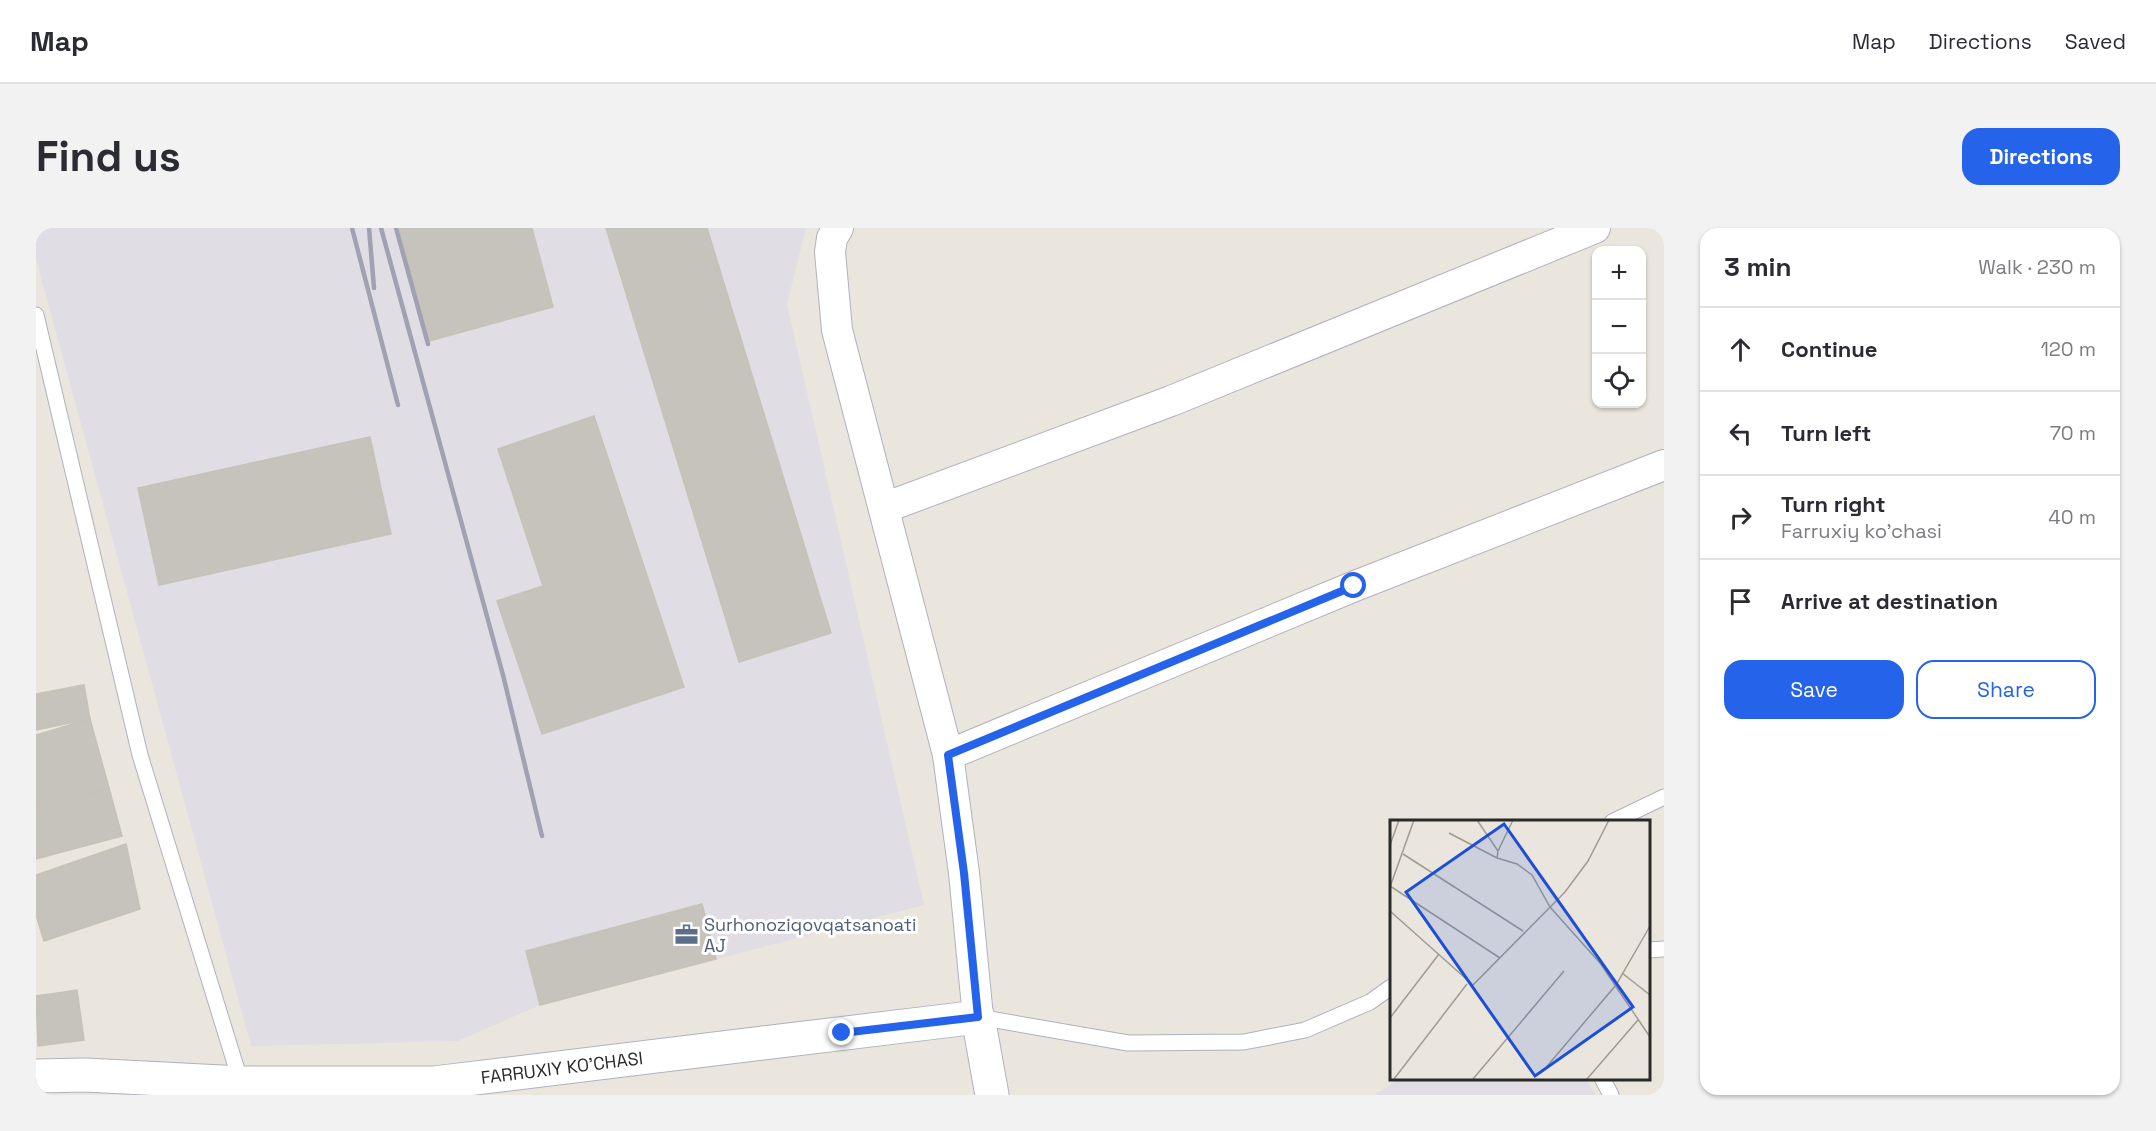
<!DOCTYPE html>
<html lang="en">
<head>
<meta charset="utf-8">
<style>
  :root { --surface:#fff; --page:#f2f2f3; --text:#2b2b33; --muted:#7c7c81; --line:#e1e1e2; --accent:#2563eb }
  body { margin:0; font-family:"Space Grotesk",sans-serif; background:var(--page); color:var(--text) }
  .controls { position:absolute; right:18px; top:18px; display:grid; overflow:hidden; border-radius:12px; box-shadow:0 2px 4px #0004 }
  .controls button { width:54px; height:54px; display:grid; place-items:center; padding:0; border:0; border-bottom:2px solid var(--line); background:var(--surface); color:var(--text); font:30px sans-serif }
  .stop { position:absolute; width:18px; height:18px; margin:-14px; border:4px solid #2563eb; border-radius:50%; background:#fff }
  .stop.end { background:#2563eb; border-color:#fff; box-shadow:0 2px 6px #0008 }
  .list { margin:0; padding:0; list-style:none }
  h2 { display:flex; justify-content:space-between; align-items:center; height:78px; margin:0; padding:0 24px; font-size:26px }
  h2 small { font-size:20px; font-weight:400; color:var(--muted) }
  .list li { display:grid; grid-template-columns:39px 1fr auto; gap:18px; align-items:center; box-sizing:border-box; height:84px; padding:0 24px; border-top:2px solid var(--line) }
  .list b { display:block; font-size:22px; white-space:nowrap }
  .list p { margin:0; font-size:20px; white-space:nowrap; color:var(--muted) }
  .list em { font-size:20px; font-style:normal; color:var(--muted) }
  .actions { display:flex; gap:12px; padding:18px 24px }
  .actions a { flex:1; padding:14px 0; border:2px solid var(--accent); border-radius:18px; text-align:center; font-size:21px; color:var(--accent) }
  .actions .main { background:var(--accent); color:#fff }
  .icon { flex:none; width:33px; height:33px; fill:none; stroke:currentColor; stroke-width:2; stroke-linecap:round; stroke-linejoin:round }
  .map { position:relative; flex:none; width:1628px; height:867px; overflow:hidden; border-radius:18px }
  header { display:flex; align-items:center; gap:36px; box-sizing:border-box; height:84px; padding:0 30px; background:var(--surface); border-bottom:2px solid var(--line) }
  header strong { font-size:28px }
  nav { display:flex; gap:33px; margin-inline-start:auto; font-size:21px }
  .intro { display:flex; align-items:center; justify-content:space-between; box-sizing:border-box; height:144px; padding:0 36px }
  h1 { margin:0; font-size:42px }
  .button { padding:15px 27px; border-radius:18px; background:var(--accent); color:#fff; font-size:21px; font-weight:700 }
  main { display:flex; gap:36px; padding:0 36px }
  aside { flex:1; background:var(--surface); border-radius:18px; box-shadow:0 2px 4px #0004 }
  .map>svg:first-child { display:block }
  .industrial { fill:#e0dde4 }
  .building { fill:#c6c3bc; stroke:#c6c2b7; stroke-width:1.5 }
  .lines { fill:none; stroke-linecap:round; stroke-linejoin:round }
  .lane-casing { stroke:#b0b1bc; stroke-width:17 }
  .street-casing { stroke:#b0b1bc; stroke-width:32 }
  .secondary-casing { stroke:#b0b1bc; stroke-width:35 }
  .lane { stroke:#fff; stroke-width:15 }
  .street { stroke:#fff; stroke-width:30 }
  .secondary { stroke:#fff; stroke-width:33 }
  .rail { stroke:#a0a1b2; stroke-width:4.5 }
  .route { stroke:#2563eb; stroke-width:8 }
  .labels { text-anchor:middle; stroke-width:6; stroke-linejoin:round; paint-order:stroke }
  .service-label { font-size:18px; fill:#4e5e75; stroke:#fff; text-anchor:start }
  .street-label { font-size:18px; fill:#2a2a2a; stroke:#fff }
  .inset-road { fill:none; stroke:#9e9b95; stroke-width:1.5 }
  .view { fill:#1d4ed8; fill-opacity:0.15; stroke:#1d4ed8; stroke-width:3 }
  .inset-edge { fill:none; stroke:#2a2a2a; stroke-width:3 }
</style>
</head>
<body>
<header>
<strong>Map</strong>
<nav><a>Map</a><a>Directions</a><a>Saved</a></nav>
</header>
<div class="intro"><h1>Find us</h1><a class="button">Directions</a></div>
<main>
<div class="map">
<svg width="1628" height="867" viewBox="0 0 1628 867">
  <rect width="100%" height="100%" fill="#ebe6dd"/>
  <g class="industrial">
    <polygon points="0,0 770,0 751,76 888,677 504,777 422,813 215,818 0,31"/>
    <polygon points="1365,850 1550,851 1560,867 1338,867"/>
  </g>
  <g class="building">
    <polygon points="363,0 496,0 517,79 393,113"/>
    <polygon points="570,0 671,0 795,405 703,434"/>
    <polygon points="558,188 648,459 506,506 461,373 507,358 462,221"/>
    <polygon points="334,209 355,306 123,357 102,260"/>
    <polygon points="48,457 54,491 0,502 0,466"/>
    <polygon points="54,491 73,560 0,580 0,507"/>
    <polygon points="73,560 86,608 0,631 0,580"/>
    <polygon points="90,616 104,681 8,713 0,687 0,647"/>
    <polygon points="666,676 680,731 504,777 490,723"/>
    <polygon points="41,762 48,812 2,818 0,768"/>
  </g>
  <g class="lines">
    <defs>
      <g id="lane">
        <polyline points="0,87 104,527 205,855"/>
        <polyline points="1576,594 1628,569"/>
        <polyline points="1612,722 1628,721"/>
        <polyline points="942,789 1092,815 1208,814 1269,802 1334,774 1355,759"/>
        <polyline points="1566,850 1575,867"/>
      </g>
      <g id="street">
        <polyline points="802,0 796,10 794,24 801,102 912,527 928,645 942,789"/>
        <polyline points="848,280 1135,173 1559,0"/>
        <polyline points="912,527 1319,358 1628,237"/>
      </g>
      <polyline id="secondary" points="0,848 50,847 205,855 398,855 942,789 956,867"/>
    </defs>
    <use href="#lane" class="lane-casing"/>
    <use href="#street" class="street-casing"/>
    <use href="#secondary" class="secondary-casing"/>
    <use href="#lane" class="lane"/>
    <use href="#street" class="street"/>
    <use href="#secondary" class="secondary"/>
    <g class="rail">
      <polyline points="316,0 362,177"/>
      <polyline points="333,0 338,60"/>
      <polyline points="345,0 467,447 506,608"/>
      <polyline points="360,0 392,116"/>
    </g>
  </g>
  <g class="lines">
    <polyline class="route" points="806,805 942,789 928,645 912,527 1318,358"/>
  </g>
  <defs>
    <symbol id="office-bare" viewBox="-9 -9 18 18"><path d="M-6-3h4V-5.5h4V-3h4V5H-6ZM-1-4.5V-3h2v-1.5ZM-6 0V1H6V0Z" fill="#5c6f8a" stroke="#fff" stroke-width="2.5" paint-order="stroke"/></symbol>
  </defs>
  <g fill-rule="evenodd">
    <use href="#office-bare" x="634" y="690" width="33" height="33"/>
  </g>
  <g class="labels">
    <g class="service-label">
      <text x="668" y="703">Surhonoziqovqatsanoati<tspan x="668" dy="21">AJ</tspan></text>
    </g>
    <g class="street-label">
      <text transform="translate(526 840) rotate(-7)" y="6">FARRUXIY KO'CHASI</text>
    </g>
  </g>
  <g transform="translate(1354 592)">
    <rect width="260" height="260" fill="#ebe6dd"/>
    <path class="inset-road" d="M87 0 108 31 107 38 127 44 142 55 160 87 210 143 260 217M59 13 107 38M0 25 9 0M108 31 123 0M13 34 133 111M0 66 110 138M0 67 24 0M0 91 83 165 175 72 198 41 219 0M232 153 260 175M0 198 49 134M153 251 226 165 260 106M4 259 77 164M83 259 174 151M197 259 248 200"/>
    <path class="view" d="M114 4 243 187 145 256 16 72Z"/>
    <rect width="260" height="260" class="inset-edge"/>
  </g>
</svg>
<div class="controls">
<button>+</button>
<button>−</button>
<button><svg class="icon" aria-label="locate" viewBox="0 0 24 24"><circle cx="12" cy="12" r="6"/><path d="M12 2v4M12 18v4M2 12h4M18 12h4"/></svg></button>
</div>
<div class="stop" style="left:1318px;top:358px"></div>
<div class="stop end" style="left:806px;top:805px"></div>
</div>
<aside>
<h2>3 min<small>Walk · 230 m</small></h2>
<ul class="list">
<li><svg class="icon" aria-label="ahead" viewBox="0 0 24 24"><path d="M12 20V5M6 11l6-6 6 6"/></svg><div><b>Continue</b></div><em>120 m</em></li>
<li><svg class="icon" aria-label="left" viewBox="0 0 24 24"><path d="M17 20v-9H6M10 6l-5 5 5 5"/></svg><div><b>Turn left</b></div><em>70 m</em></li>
<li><svg class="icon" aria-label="right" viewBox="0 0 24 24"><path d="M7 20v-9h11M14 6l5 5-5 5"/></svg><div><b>Turn right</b><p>Farruxiy ko'chasi</p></div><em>40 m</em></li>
<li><svg class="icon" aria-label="arrive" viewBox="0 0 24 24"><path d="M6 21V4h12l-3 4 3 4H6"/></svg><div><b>Arrive at destination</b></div></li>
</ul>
<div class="actions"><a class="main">Save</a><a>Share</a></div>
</aside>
</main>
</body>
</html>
